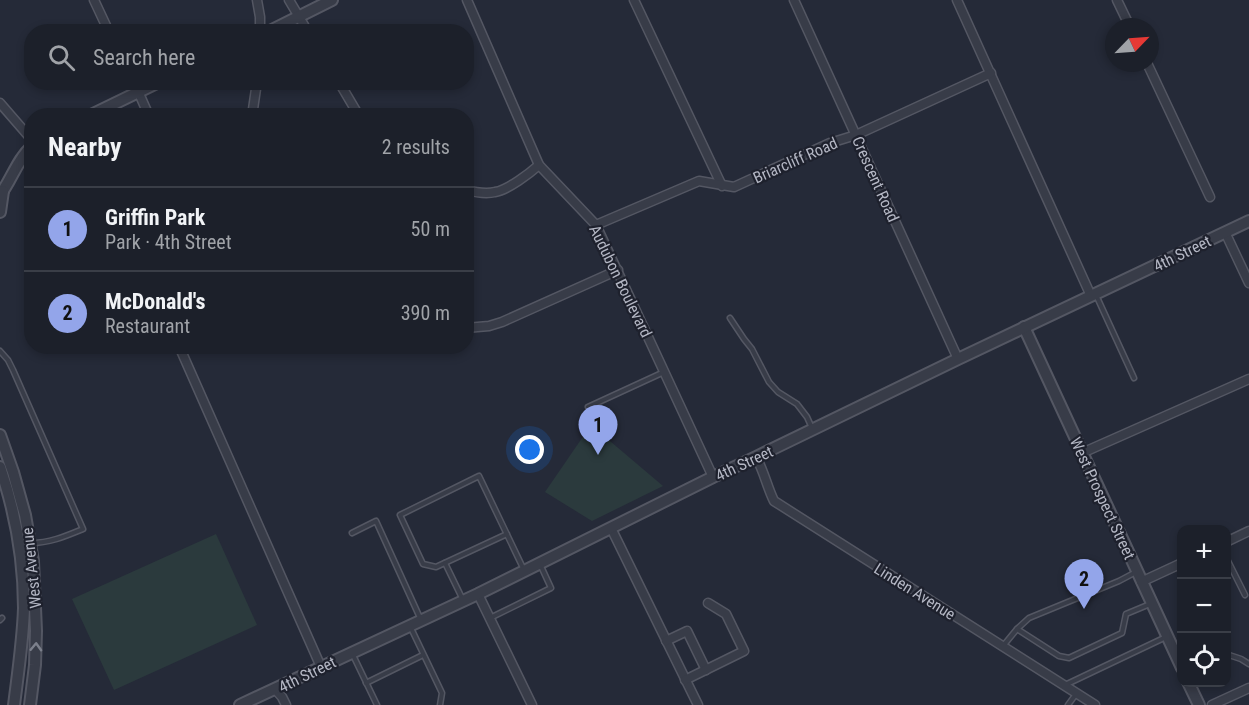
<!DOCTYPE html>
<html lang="en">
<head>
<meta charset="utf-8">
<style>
  :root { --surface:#1c202a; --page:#252832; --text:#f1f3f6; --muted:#a0a3a8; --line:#3a3e47; --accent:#93a5ea }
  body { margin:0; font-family:"Roboto Condensed",sans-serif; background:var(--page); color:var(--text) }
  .controls { position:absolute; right:18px; bottom:18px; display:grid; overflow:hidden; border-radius:12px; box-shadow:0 3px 9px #0003 }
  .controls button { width:54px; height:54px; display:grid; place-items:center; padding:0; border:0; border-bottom:2px solid var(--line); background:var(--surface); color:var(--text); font:30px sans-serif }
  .compass { position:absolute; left:1105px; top:18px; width:54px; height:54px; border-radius:50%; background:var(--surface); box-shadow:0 3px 9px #0003; rotate:65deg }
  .you { position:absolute; left:530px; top:450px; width:21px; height:21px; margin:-15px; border:4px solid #fff; border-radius:50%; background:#1a73e8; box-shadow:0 0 0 9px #1a73e833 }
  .badge { display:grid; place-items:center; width:39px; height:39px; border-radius:50%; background:var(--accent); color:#111; font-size:20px; font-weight:700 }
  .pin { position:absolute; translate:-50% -50px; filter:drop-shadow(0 2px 3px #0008) }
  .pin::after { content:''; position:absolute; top:32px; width:21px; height:18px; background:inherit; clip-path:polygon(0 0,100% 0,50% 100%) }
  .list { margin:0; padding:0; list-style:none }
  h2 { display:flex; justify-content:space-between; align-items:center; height:78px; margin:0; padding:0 24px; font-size:26px }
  h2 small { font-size:20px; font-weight:400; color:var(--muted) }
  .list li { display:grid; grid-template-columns:39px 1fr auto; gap:18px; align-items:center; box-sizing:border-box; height:84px; padding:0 24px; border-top:2px solid var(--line) }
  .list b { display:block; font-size:22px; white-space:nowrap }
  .list p { margin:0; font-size:20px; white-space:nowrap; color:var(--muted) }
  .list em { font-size:20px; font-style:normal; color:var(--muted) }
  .icon { flex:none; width:33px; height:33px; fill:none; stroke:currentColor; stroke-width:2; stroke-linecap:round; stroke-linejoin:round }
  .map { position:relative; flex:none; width:1249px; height:705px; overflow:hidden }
  .search { position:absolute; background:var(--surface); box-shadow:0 3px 9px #0003; left:24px; top:24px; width:450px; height:66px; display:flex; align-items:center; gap:15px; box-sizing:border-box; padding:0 21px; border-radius:24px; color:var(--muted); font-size:22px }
  .panel { position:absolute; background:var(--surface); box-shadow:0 3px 9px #0003; left:24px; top:108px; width:450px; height:246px; border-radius:24px }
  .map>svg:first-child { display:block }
  .green { fill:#2b3a3d }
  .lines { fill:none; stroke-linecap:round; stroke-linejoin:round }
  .service-casing { stroke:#545763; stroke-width:7 }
  .minor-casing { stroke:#545763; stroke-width:11 }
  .tertiary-casing { stroke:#545763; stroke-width:14 }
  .service { stroke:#383c48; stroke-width:4 }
  .minor { stroke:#383c48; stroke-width:8 }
  .tertiary { stroke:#383c48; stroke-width:10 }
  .oneway { stroke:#7c808c }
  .labels { text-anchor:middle; stroke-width:4.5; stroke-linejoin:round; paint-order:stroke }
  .street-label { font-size:16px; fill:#b4b7c4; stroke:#1e212d }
</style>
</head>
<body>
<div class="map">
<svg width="1249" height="705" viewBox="0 0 1249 705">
  <rect width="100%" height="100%" fill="#252a38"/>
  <g class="green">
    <polygon points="591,425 663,486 592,521 545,492"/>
    <polygon points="216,534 257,625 114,690 72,599"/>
  </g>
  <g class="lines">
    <defs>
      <g id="service">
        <polyline points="1096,295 1134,378"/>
        <polyline points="730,318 744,339 752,349 769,382 778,392 797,404 807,417 812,428"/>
        <path d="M0 351 8 360 13 370 83 529C66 536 50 543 31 543"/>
        <polyline points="588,407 664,372"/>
        <polyline points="352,533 376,521 421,620"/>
        <polyline points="507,534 436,567 423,564 400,515 479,476 524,570"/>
        <polyline points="1226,557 1245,595"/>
        <polyline points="445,563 463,600"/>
        <polyline points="490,618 551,588 540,564"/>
        <polyline points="0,620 2,618"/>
        <polyline points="410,626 442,693 440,705"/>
        <polyline points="1017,629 1059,656 1069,658 1122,633 1126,614 1150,604"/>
        <polyline points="1003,646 1017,629 1029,618 1119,581 1136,572"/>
        <polyline points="352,653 377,705"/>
        <polyline points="1226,654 1241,659 1249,664"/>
        <polyline points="366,683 423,655"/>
        <polyline points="1065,685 1166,637"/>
        <polyline points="1068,705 1076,694"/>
      </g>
      <g id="minor">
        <polyline points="94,0 109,32"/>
        <polyline points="257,0 260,17 260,32"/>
        <polyline points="289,0 308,32"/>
        <polyline points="467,0 539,165 596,225 713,477"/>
        <polyline points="634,0 722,186"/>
        <polyline points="794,0 958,359"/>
        <polyline points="957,0 1091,296"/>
        <polyline points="1117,0 1130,27"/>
        <polyline points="1147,63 1210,197"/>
        <polyline points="134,82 149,116"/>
        <polyline points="339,82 359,116"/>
        <polyline points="0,103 32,140"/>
        <polyline points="252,116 257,82"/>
        <path d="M466 190C474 192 487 194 495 192 508 190 530 173 539 165"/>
        <polyline points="596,225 699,181 734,187 830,143 856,135 991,73"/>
        <polyline points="1225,232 1249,283"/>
        <polyline points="466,328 489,326 502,322 618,270"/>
        <polyline points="179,346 321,667"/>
        <polyline points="1082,453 1249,379"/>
        <path d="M756 457C764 471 767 487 774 501L1095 705"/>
        <polyline points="611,528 698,705"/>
        <polyline points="1226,542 1249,531"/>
        <polyline points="1141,582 1182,563"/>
        <polyline points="478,594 532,705"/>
        <polyline points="666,641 687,631 706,670"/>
        <polyline points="685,680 744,651 726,614 708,603"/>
        <polyline points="275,689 282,697 286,705"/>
        <polyline points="1212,705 1249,688"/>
      </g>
      <g id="tertiary">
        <polyline points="268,32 332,0"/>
        <polyline points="89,116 159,82"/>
        <path d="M0 195C12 179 17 160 32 146"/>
        <polyline points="0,212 3,191"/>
        <polyline points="1024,327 1182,668"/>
        <polyline points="0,435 13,472 25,515 33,561 36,631 35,665 30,705"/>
        <path d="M0 467C15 511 24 561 24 608 23 640 18 673 14 705"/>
        <polyline points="1188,682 1199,705"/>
        <polyline points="240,705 478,594 713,477 756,457 958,359 1249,221"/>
      </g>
    </defs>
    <use href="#service" class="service-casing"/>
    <use href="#minor" class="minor-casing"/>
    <use href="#tertiary" class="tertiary-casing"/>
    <use href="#service" class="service"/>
    <use href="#minor" class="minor"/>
    <use href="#tertiary" class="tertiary"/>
  </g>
  <defs><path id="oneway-chevron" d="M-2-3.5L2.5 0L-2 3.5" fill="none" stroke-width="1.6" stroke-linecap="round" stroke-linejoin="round" transform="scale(1.5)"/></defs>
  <use class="oneway" href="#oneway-chevron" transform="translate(36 647) rotate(-88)"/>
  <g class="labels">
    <g class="street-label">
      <text transform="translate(795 160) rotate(-24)" y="6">Briarcliff Road</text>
      <text transform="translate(876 179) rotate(66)" y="6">Crescent Road</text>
      <text transform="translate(1182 253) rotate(-26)" y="6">4th Street</text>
      <text transform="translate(621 281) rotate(64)" y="6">Audubon Boulevard</text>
      <text transform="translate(744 463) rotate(-25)" y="6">4th Street</text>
      <text transform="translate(1103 498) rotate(65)" y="6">West Prospect Street</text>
      <text transform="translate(31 568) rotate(-96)" y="6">West Avenue</text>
      <text transform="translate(915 591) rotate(32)" y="6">Linden Avenue</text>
      <text transform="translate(307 674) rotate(-26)" y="6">4th Street</text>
    </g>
  </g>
</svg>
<div class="controls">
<button>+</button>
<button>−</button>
<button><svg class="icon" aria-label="locate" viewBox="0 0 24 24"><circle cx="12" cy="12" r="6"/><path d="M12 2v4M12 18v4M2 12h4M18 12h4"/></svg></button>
</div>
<svg class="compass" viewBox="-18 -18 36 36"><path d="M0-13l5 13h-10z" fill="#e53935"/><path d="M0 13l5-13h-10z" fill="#a0a3a8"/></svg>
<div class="you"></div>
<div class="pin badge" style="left:598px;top:455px">1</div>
<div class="pin badge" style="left:1084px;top:609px">2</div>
<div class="search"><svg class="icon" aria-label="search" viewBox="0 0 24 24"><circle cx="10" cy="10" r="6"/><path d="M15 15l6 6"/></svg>Search here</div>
<section class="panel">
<h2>Nearby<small>2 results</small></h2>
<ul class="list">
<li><span class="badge">1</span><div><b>Griffin Park</b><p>Park · 4th Street</p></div><em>50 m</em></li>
<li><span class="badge">2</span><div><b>McDonald's</b><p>Restaurant</p></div><em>390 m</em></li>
</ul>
</section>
</div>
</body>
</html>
